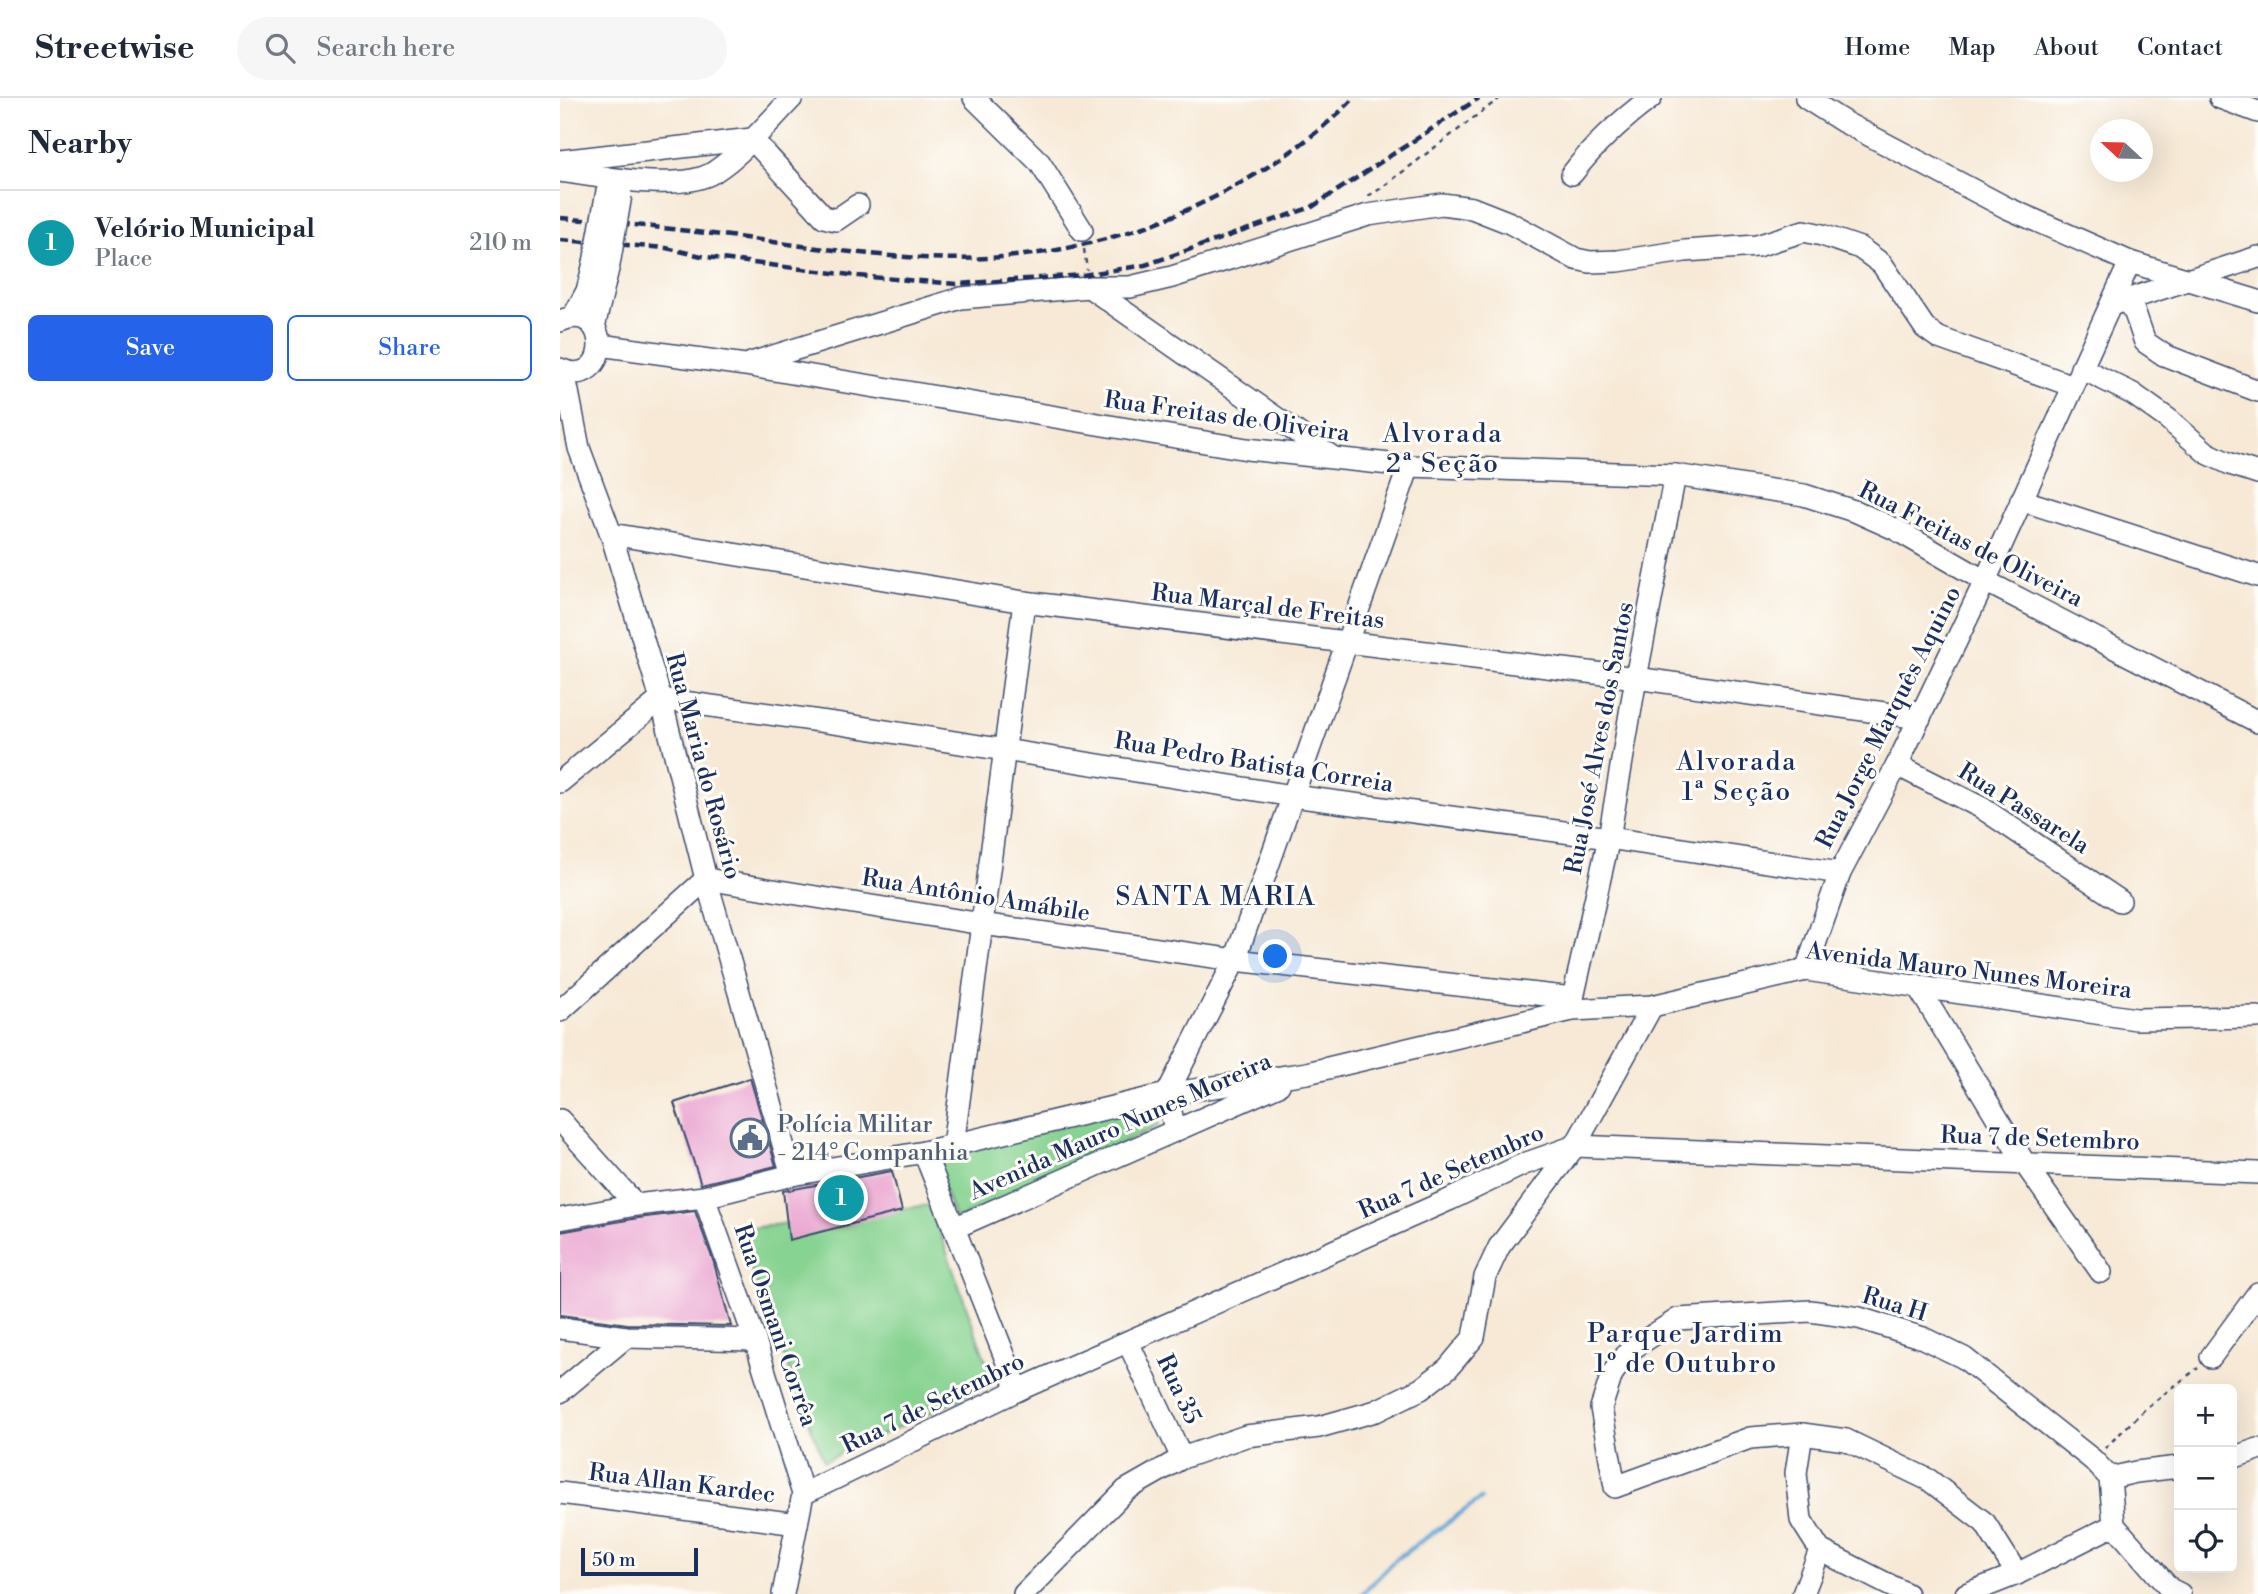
<!DOCTYPE html>
<html lang="en">
<head>
<meta charset="utf-8">
<style>
  :root { --surface:#fff; --page:#f6f6f7; --text:#1f2937; --muted:#747a83; --line:#e0e1e3; --accent:#2563eb }
  body { margin:0; font-family:"Libre Bodoni",serif; background:var(--page); color:var(--text) }
  .controls { position:absolute; right:21px; bottom:21px; display:grid; overflow:hidden; border-radius:10px; box-shadow:0 7px 28px #0002 }
  .controls button { width:63px; height:63px; display:grid; place-items:center; padding:0; border:0; border-bottom:2px solid var(--line); background:var(--surface); color:var(--text); font:35px sans-serif }
  .compass { position:absolute; left:1530px; top:21px; width:63px; height:63px; border-radius:50%; background:var(--surface); box-shadow:0 7px 28px #0002; rotate:292deg }
  .scale { position:absolute; left:21px; bottom:18px; width:117px; box-sizing:border-box; padding-left:7px; border:4px solid #1b2f5e; border-top:0; font-size:19px; line-height:24px; white-space:nowrap; color:#1b2f5e; -webkit-text-stroke:5px #fdfcf7; paint-order:stroke }
  .you { position:absolute; left:716px; top:859px; width:24px; height:24px; margin:-18px; border:5px solid #fff; border-radius:50%; background:#1a73e8; box-shadow:0 0 0 10px #1a73e833 }
  .badge { display:grid; place-items:center; width:46px; height:46px; border-radius:50%; background:var(--accent); color:#fff; font-size:23px; font-weight:700 }
  .pin { position:absolute; translate:-50% -50%; border:4px solid #fff; box-shadow:0 2px 7px #0006 }
  .list { margin:0; padding:0; list-style:none }
  h2 { display:flex; justify-content:space-between; align-items:center; height:91px; margin:0; padding:0 28px; font-size:30px }
  h2 small { font-size:23px; font-weight:400; color:var(--muted) }
  .list li { display:grid; grid-template-columns:46px 1fr auto; gap:21px; align-items:center; box-sizing:border-box; height:105px; padding:0 28px; border-top:2px solid var(--line) }
  .list b { display:block; font-size:26px; white-space:nowrap }
  .list p { margin:0; font-size:23px; white-space:nowrap; color:var(--muted) }
  .list em { font-size:23px; font-style:normal; color:var(--muted) }
  .actions { display:flex; gap:14px; padding:21px 28px }
  .actions a { flex:1; padding:16px 0; border:2px solid var(--accent); border-radius:10px; text-align:center; font-size:24px; color:var(--accent) }
  .actions .main { background:var(--accent); color:#fff }
  .icon { flex:none; width:38px; height:38px; fill:none; stroke:currentColor; stroke-width:2; stroke-linecap:round; stroke-linejoin:round }
  .map { position:relative; flex:none; width:1698px; height:1496px; overflow:hidden }
  header { display:flex; align-items:center; gap:42px; box-sizing:border-box; height:98px; padding:0 35px; background:var(--surface); border-bottom:2px solid var(--line) }
  header strong { font-size:33px }
  nav { display:flex; gap:38px; margin-inline-start:auto; font-size:24px }
  .search { width:490px; height:63px; background:var(--page); display:flex; align-items:center; gap:18px; box-sizing:border-box; padding:0 24px; border-radius:38px; color:var(--muted); font-size:26px }
  main { display:flex }
  aside { flex:1; background:var(--surface) }
  .map>svg:first-child { display:block }
  .green { fill:#87d391; stroke:#518178; stroke-width:2 }
  .lines { fill:none; stroke-linecap:round; stroke-linejoin:round }
  .stream { stroke:#62a6d7; stroke-width:4.5 }
  .building { fill:#eba8d3 }
  .minor-casing { stroke:#3c4b70; stroke-width:24 }
  .path { stroke:#3c4b70; stroke-width:2.5; stroke-dasharray:5 5; stroke-linecap:butt }
  .minor { stroke:#fff; stroke-width:21 }
  .rail { stroke:#1b2f5e; stroke-width:4.5; stroke-dasharray:10 5; stroke-linecap:butt }
  .minor-bridge-casing { stroke:#3c4b70; stroke-width:24; stroke-linecap:butt }
  .minor-bridge { stroke:#fff; stroke-width:21 }
  .labels { text-anchor:middle; stroke-width:6; stroke-linejoin:round; paint-order:stroke }
  .street-label { font-size:24px; fill:#1b2f5e; stroke:#fdfcf7 }
  .service-label { font-size:24px; fill:#4e5e75; stroke:#fdfcf7; text-anchor:start }
  .neighbourhood-label { font-size:26px; letter-spacing:2px; fill:#1b2f5e; stroke:#fdfcf7 }
</style>
</head>
<body>
<header>
<strong>Streetwise</strong>
<div class="search"><svg class="icon" aria-label="search" viewBox="0 0 24 24"><circle cx="10" cy="10" r="6"/><path d="M15 15l6 6"/></svg>Search here</div>
<nav><a>Home</a><a>Map</a><a>About</a><a>Contact</a></nav>
</header>
<main>
<aside>
<h2>Nearby<small></small></h2>
<ul class="list">
<li><span class="badge" style="background:#0f9aa8">1</span><div><b>Velório Municipal</b><p>Place</p></div><em>210 m</em></li>
</ul>
<div class="actions"><a class="main">Save</a><a>Share</a></div>
</aside>
<div class="map">
<svg width="1698" height="1496" viewBox="0 0 1698 1496">
  <rect width="100%" height="100%" fill="#fdfcf7"/>
  <filter id="ink" filterUnits="userSpaceOnUse"><feTurbulence type="fractalNoise" baseFrequency=".0143" numOctaves="2"/><feDisplacementMap in="SourceGraphic" scale="14" xChannelSelector="R" yChannelSelector="G"/><feConvolveMatrix kernelMatrix="1 2 1 2 8 2 1 2 1" color-interpolation-filters="sRGB"/></filter>
  <filter id="wash" filterUnits="userSpaceOnUse"><feTurbulence type="fractalNoise" baseFrequency=".00686" numOctaves="4" result="noise"/><feDisplacementMap in="SourceGraphic" scale="28" xChannelSelector="R" yChannelSelector="G"/><feGaussianBlur stdDeviation="1.57" result="paint"/><feColorMatrix in="noise" values="0 0 0 0 0 0 0 0 0 0 0 0 0 0 0 0 0 1.4 0 .05"/><feComposite in="paint" operator="in"/></filter>
  <g filter="url(#wash)">
    <rect width="100%" height="100%" fill="#f7e9d6"/>
    <g class="green">
      <polygon points="597,1005 599,1028 396,1122 371,1058"/>
      <polygon points="370,1107 434,1286 264,1363 176,1132"/>
    </g>
    <g class="lines">
      <polyline class="stream" points="802,1496 836,1461 921,1401"/>
    </g>
    <g id="blocks">
      <g class="building">
        <polygon points="190,980 216,1068 141,1086 114,1005"/>
        <polygon points="332,1073 342,1113 229,1142 223,1093"/>
        <polygon points="135,1113 154,1165 171,1228 67,1226 0,1217 0,1134 78,1120"/>
      </g>
    </g>
  </g>
  <g filter="url(#ink)">
    <use href="#blocks" fill-opacity="0" stroke="#3c4b70" stroke-width="2"/>
    <g class="lines">
      <defs>
        <g id="minor">
          <polyline points="414,0 480,65 522,132"/>
          <polyline points="1246,0 1284,24 1447,110 1570,164 1698,203"/>
          <polyline points="1660,0 1698,14"/>
          <polyline points="0,63 192,41 264,119 276,122 298,107"/>
          <path d="M0 73C38 78 121 95 154 74 183 55 208 25 232 0"/>
          <path d="M1012 76C1034 47 1061 22 1091 0"/>
          <polyline points="529,189 771,358"/>
          <polyline points="1566,202 1575,215 1585,244 1604,257 1698,293"/>
          <polyline points="1554,206 1698,159"/>
          <polyline points="13,219 27,193 34,165"/>
          <path d="M0 223C52 200 52 294 0 271"/>
          <polyline points="34,229 49,167"/>
          <polyline points="40,247 185,267 687,351 849,368 1115,377 1244,397 1297,414 1335,431 1425,483 1698,624"/>
          <polyline points="191,265 401,200 529,189 570,189 612,179 808,117 882,106 912,110 950,125 1016,161 1030,164 1058,163 1125,153 1197,148 1244,133 1262,137 1300,150 1322,166 1365,230 1379,240 1513,288"/>
          <polyline points="1521,270 1573,296 1608,321 1647,355 1670,366 1698,375"/>
          <polyline points="4,273 19,350 51,436 101,601 146,781 232,1077"/>
          <polyline points="1461,402 1698,478"/>
          <polyline points="51,436 464,504 1076,580 1360,620"/>
          <polyline points="1337,667 1422,710 1560,803"/>
          <polyline points="0,684 101,601 281,626 733,698 1049,740 1280,775"/>
          <polyline points="1246,872 1280,775 1337,667 1425,483 1570,164"/>
          <polyline points="1357,887 1465,1066 1541,1174"/>
          <polyline points="1012,912 1013,900 1049,740 1076,580 1115,377"/>
          <polyline points="0,913 146,781 422,826 675,862 1013,900"/>
          <polyline points="0,1022 76,1107"/>
          <polyline points="615,1032 607,996 675,862 849,368"/>
          <polyline points="393,1048 464,504"/>
          <polyline points="364,1054 458,1292"/>
          <polyline points="144,1099 195,1242 243,1396 223,1496"/>
          <polyline points="0,1121 76,1107 144,1099 232,1077 364,1054 607,996 747,975 1012,912 1092,908 1246,872 1576,921 1698,919"/>
          <polyline points="394,1130 719,987"/>
          <polyline points="0,1230 66,1239 195,1242"/>
          <polyline points="568,1244 622,1360"/>
          <polyline points="1651,1259 1698,1195"/>
          <polyline points="0,1294 66,1239"/>
          <polyline points="1242,1336 1236,1375 1241,1422 1260,1452 1347,1496"/>
          <polyline points="1672,1360 1698,1351"/>
          <polyline points="1550,1380 1576,1374 1619,1369"/>
          <polyline points="0,1395 237,1426"/>
          <polyline points="243,1396 458,1292 891,1101 964,1066 1015,1048 1698,1075"/>
          <polyline points="1457,1476 1425,1425 1369,1382 1286,1342 1242,1336 1190,1340 1055,1389 1041,1310 1052,1276 1070,1252 1118,1221 1250,1213 1299,1220 1363,1240 1404,1260 1533,1362 1550,1380 1554,1427 1610,1491 1620,1496"/>
          <polyline points="464,1496 566,1392 622,1360 686,1338 759,1329 816,1313 861,1291 888,1270 914,1239 925,1179 939,1149 1015,1048 1092,908"/>
          <polyline points="1243,1496 1260,1452"/>
          <polyline points="1406,1496 1457,1476 1554,1427"/>
        </g>
      </defs>
      <use href="#minor" class="minor-casing"/>
      <g class="path">
        <polyline points="808,98 820,91 940,0"/>
        <polyline points="524,151 527,172"/>
        <polyline points="1545,1350 1586,1310 1638,1270"/>
      </g>
      <use href="#minor" class="minor"/>
      <g class="rail">
        <path d="M0 120C62 125 123 132 185 140 265 151 346 164 428 160 510 156 593 132 666 93 713 68 757 38 794 0"/>
        <polyline points="0,142 106,150 146,159 298,178 397,186 523,177 585,167 752,109 919,0"/>
      </g>
      <defs>
        <g id="minor-bridge">
          <polyline points="34,165 47,93"/>
          <polyline points="49,167 61,97"/>
        </g>
      </defs>
      <use href="#minor-bridge" class="minor-bridge-casing"/>
      <use href="#minor-bridge" class="minor-bridge"/>
    </g>
  </g>
  <defs>
    <symbol id="civic-ring" viewBox="-11 -11 22 22"><circle r="9.5" fill="#fdfcf7" stroke="#5c6f8a" stroke-width="1.5"/><path d="M-.6-6.5H3V-4.5H.6V-3L4-1V1h2V6H-6V1h2V-1L-.6-3ZM-1.2 2.5V6h2.4V2.5Z" fill="#5c6f8a"/></symbol>
  </defs>
  <g fill-rule="evenodd">
    <use href="#civic-ring" x="168" y="1018" width="44" height="44"/>
  </g>
  <g class="labels">
    <g class="street-label">
      <text transform="translate(667 318) rotate(8)" y="8">Rua Freitas de Oliveira</text>
      <text transform="translate(1411 446) rotate(27)" y="8">Rua Freitas de Oliveira</text>
      <text transform="translate(708 508) rotate(7)" y="8">Rua Marçal de Freitas</text>
      <text transform="translate(1328 619) rotate(-63)" y="8">Rua Jorge Marquês Aquino</text>
      <text transform="translate(1039 640) rotate(-79)" y="8">Rua José Alves dos Santos</text>
      <text transform="translate(694 664) rotate(9)" y="8">Rua Pedro Batista Correia</text>
      <text transform="translate(144 668) rotate(75)" y="8">Rua Maria do Rosário</text>
      <text transform="translate(1464 710) rotate(32)" y="8">Rua Passarela</text>
      <text transform="translate(416 797) rotate(9)" y="8">Rua Antônio Amábile</text>
      <text transform="translate(1409 872) rotate(7)" y="8">Avenida Mauro Nunes Moreira</text>
      <text transform="translate(560 1028) rotate(-24)" y="8">Avenida Mauro Nunes Moreira</text>
      <text transform="translate(1480 1040) rotate(2)" y="8">Rua 7 de Setembro</text>
      <text transform="translate(891 1073) rotate(-24)" y="8">Rua 7 de Setembro</text>
      <text transform="translate(1335 1206) rotate(17)" y="8">Rua H</text>
      <text transform="translate(216 1227) rotate(71)" y="8">Rua Osmani Corrêa</text>
      <text transform="translate(619 1291) rotate(65)" y="8">Rua 35</text>
      <text transform="translate(373 1305) rotate(-26)" y="8">Rua 7 de Setembro</text>
      <text transform="translate(122 1385) rotate(7)" y="8">Rua Allan Kardec</text>
    </g>
    <g class="service-label">
      <text x="217" y="1034">Polícia Militar<tspan x="217" dy="28">- 214° Companhia</tspan></text>
    </g>
    <g class="neighbourhood-label">
      <text x="883" y="344">Alvorada<tspan x="883" dy="30">2ª Seção</tspan></text>
      <text x="1177" y="672">Alvorada<tspan x="1177" dy="30">1ª Seção</tspan></text>
      <text x="656" y="807">SANTA MARIA</text>
      <text x="1126" y="1244">Parque Jardim<tspan x="1126" dy="30">1º de Outubro</tspan></text>
    </g>
  </g>
</svg>
<div class="controls">
<button>+</button>
<button>−</button>
<button><svg class="icon" aria-label="locate" viewBox="0 0 24 24"><circle cx="12" cy="12" r="6"/><path d="M12 2v4M12 18v4M2 12h4M18 12h4"/></svg></button>
</div>
<svg class="compass" viewBox="-18 -18 36 36"><path d="M0-13l5 13h-10z" fill="#e53935"/><path d="M0 13l5-13h-10z" fill="#747a83"/></svg>
<div class="scale">50 m</div>
<div class="you"></div>
<div class="pin badge" style="left:281px;top:1100px;background:#0f9aa8">1</div>
</div>
</main>
</body>
</html>
